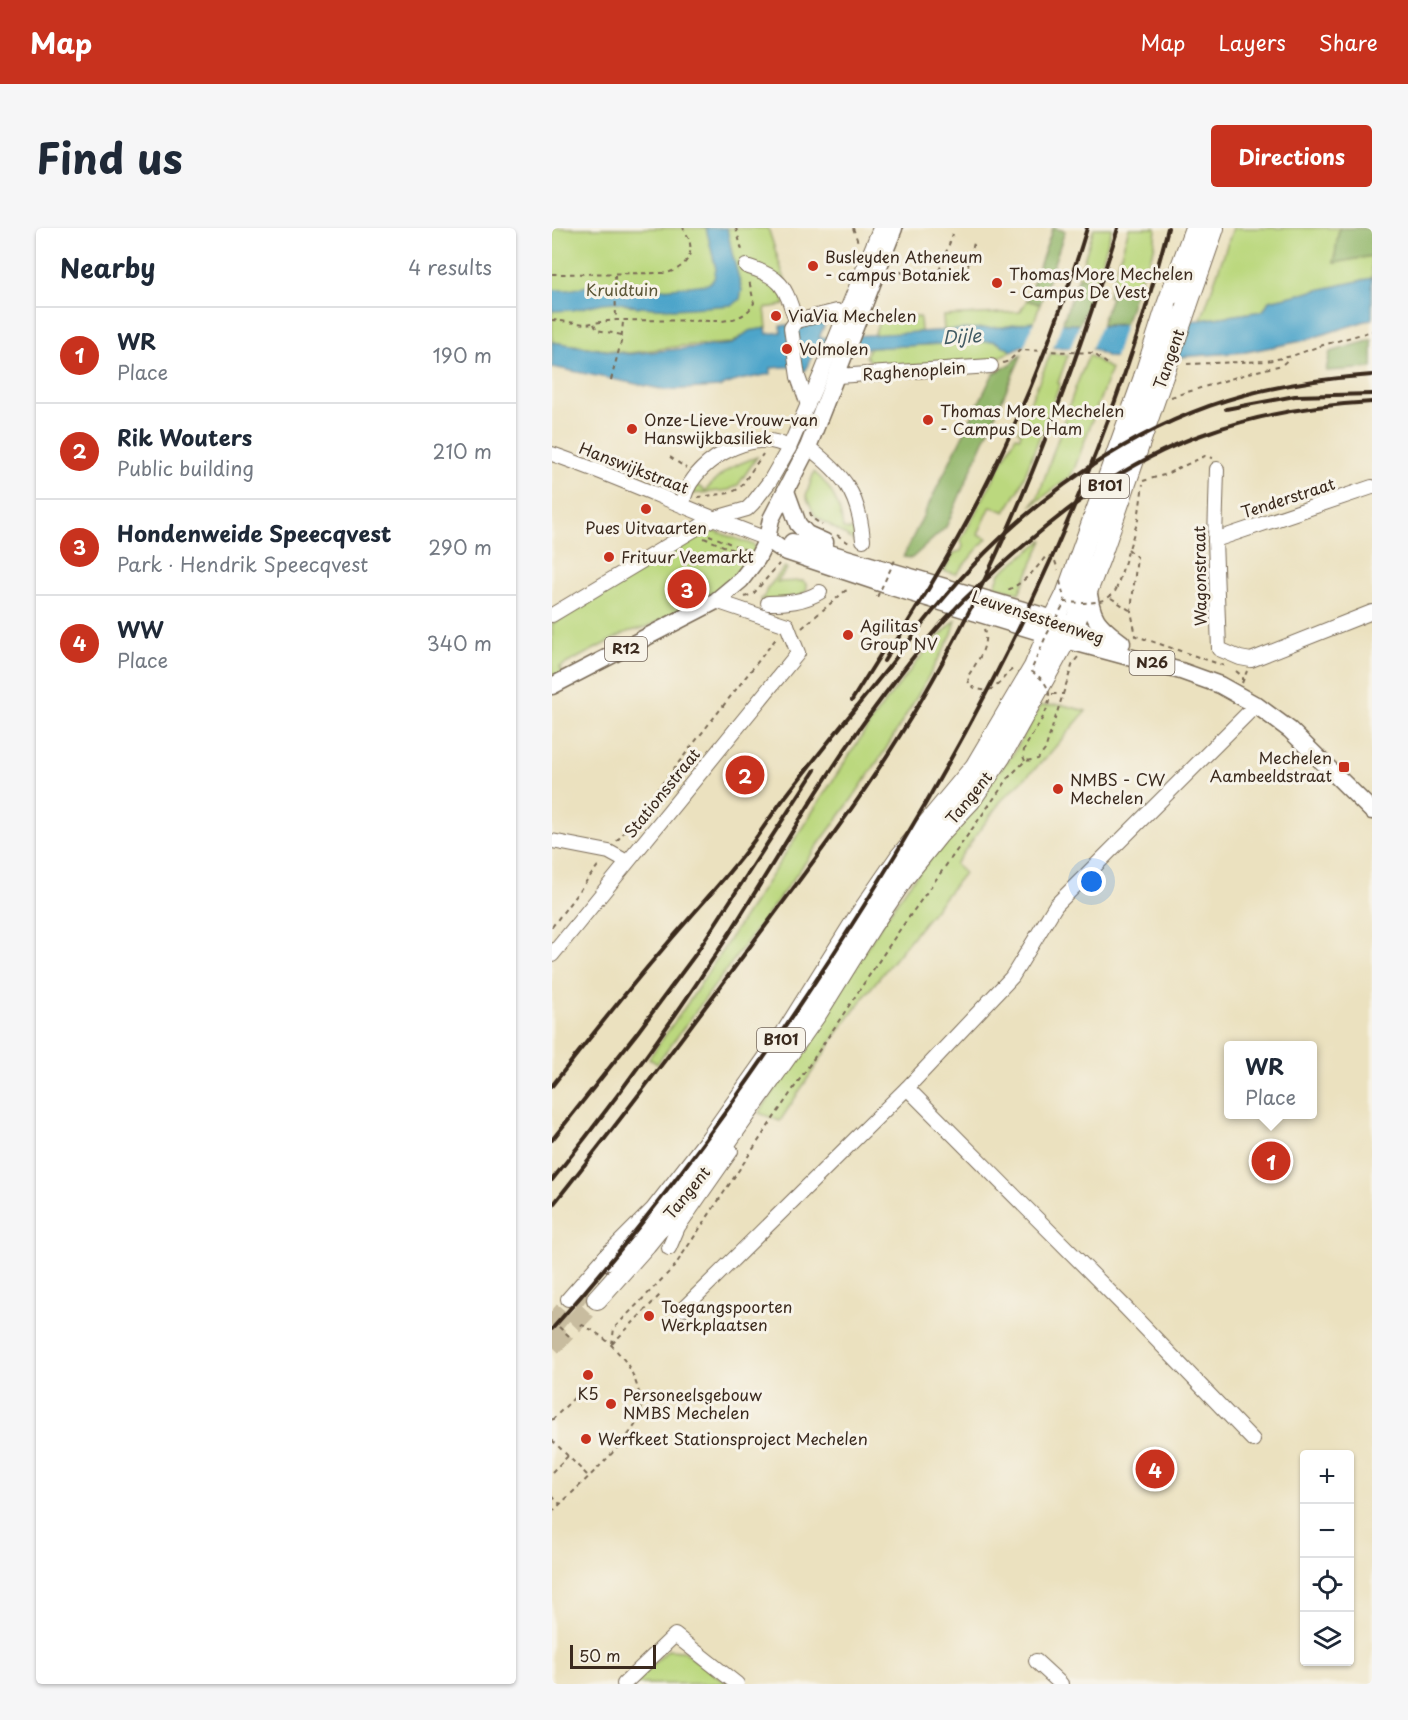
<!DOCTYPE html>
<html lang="en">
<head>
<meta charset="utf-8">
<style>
  :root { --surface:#fff; --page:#f6f6f7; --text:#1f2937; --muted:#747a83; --line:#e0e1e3; --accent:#c8321e }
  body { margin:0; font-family:"Playpen Sans",sans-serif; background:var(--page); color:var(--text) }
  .controls { position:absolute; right:18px; bottom:18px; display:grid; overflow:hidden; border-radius:6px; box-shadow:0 2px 4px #0004 }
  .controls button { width:54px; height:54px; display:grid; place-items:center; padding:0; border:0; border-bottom:2px solid var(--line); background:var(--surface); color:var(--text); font:30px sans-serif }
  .scale { position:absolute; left:18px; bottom:15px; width:86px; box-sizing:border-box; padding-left:6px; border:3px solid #3b2a1e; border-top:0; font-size:16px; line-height:21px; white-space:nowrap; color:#3b2a1e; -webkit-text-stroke:4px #f7f3e8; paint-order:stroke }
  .you { position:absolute; left:540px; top:654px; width:21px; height:21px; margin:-15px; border:4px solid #fff; border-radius:50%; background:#1a73e8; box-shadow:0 0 0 9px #1a73e833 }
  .badge { display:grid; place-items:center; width:39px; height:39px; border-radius:50%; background:var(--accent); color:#fff; font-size:20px; font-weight:700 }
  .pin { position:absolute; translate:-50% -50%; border:3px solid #fff; box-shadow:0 2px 6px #0006 }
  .popup { position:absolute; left:672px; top:813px; width:93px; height:78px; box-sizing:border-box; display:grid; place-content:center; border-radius:6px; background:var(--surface); filter:drop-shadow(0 2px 4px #0005); font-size:20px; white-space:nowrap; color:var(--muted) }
  .popup b { font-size:22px; color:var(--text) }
  .popup::after { content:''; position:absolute; left:50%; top:100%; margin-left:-12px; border:12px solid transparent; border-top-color:var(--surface) }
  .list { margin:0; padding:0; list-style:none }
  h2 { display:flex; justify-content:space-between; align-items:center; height:78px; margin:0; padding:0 24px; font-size:26px }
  h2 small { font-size:20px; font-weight:400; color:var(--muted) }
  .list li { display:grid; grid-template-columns:39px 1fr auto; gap:18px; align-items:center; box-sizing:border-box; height:96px; padding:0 24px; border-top:2px solid var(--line) }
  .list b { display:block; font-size:22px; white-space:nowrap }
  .list p { margin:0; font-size:20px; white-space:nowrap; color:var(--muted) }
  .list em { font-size:20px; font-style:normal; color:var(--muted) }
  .icon { flex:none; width:33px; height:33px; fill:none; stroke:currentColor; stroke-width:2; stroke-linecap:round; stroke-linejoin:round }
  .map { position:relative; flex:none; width:820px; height:1456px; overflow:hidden; border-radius:6px }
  header { display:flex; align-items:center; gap:36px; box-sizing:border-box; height:84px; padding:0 30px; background:var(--accent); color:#fff }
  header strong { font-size:28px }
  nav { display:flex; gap:33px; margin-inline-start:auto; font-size:21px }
  .intro { display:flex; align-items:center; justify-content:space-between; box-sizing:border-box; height:144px; padding:0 36px }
  h1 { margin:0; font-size:42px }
  .button { padding:15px 27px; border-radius:6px; background:var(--accent); color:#fff; font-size:21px; font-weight:700 }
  main { display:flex; gap:36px; padding:0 36px }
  aside { flex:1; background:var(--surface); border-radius:6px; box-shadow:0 2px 4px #0004 }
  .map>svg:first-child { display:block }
  .green { fill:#bbd87e; stroke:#7b814e; stroke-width:1.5 }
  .forest { fill:#94b86d; stroke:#687146; stroke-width:1.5 }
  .water { fill:#4da5ca; stroke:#446874; stroke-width:1.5 }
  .pier { fill:#ebe1bf }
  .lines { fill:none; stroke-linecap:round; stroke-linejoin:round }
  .highway-tunnel { stroke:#c8bc9f; stroke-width:20; stroke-dasharray:20 10; stroke-linecap:butt }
  .minor-casing { stroke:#796a56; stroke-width:16 }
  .major-casing { stroke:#796a56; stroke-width:19 }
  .highway-casing { stroke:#796a56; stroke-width:22 }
  .path { stroke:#796a56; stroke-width:2; stroke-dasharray:4.5 4.5; stroke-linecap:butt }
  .minor { stroke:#fff; stroke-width:14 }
  .major { stroke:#fff; stroke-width:16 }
  .highway { stroke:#fff; stroke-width:20 }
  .rail { stroke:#3b2a1e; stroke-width:4 }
  .highway-bridge-casing { stroke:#796a56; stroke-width:22; stroke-linecap:butt }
  .path-bridge { stroke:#796a56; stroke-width:2; stroke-dasharray:4.5 4.5; stroke-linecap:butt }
  .highway-bridge { stroke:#fff; stroke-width:20 }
  .poi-dot { fill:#c8321e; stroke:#f7f3e8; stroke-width:2 }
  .labels { text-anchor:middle; stroke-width:6; stroke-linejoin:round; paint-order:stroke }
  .shield { fill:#f7f3e8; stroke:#73665b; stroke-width:1.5 }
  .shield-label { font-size:15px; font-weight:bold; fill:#3b2a1e }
  .poi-label { font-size:16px; fill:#3b2a1e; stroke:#f7f3e8; text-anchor:start }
  .park-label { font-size:16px; fill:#5b5636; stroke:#f7f3e8 }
  .street-label { font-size:16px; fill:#3b2a1e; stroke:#f7f3e8 }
  .water-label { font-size:18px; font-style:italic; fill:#425b63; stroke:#f7f3e8 }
</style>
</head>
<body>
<header>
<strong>Map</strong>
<nav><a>Map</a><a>Layers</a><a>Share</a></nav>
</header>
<div class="intro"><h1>Find us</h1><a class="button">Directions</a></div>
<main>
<aside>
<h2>Nearby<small>4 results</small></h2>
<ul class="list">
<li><span class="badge">1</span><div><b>WR</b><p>Place</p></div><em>190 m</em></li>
<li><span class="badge">2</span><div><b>Rik Wouters</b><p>Public building</p></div><em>210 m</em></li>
<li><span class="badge">3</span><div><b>Hondenweide Speecqvest</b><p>Park · Hendrik Speecqvest</p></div><em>290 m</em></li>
<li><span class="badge">4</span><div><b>WW</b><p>Place</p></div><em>340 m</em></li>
</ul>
</aside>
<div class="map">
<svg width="820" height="1456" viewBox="0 0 820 1456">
  <rect width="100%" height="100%" fill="#f7f3e8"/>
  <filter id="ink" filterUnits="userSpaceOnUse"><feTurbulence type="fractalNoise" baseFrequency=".0167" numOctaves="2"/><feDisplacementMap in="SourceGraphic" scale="12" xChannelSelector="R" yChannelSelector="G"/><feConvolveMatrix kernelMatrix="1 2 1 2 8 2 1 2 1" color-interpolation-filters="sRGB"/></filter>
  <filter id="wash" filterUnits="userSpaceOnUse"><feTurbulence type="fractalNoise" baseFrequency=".008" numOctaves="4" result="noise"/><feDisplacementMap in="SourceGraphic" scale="24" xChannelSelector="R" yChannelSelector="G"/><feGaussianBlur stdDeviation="1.35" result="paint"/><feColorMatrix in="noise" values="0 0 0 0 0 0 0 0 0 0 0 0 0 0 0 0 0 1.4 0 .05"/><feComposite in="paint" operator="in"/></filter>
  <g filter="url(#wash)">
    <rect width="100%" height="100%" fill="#ebe1bf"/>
    <g class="green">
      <polygon points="0,0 216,0 234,55 232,77 213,80 215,100 197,103 180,115 129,118 77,125 0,114"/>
      <polygon points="542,0 560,0 544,54 531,50 526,51"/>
      <polygon points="577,0 604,0 602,21 585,58 570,56 558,62"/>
      <polygon points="681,0 787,0 782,35 820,28 820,50 717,73 711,83 649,92"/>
      <polygon points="475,72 488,76 482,94 451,99 392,103 391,88 468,84"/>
      <polygon points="368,89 369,104 322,107 328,91"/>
      <polygon points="443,113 460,123 439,133 324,140 314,128 317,120"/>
      <polygon points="499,125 516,127 506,155 508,156 467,262 453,284 439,278 426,306 435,310 404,346 392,343 402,325 409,323 411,318 409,312 464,208 468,209 469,204 466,203"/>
      <polygon points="537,127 559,141 523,239 518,249 479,278 486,269 524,158"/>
      <path d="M205 229 186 257 177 262 138 266 144 256 153 263C170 244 181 237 205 229Z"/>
      <path d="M262 244C280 259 289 279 291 301L302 302V313L263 288 254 268Z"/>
      <polygon points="160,302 202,317 203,323 183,348 159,366 95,399 75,404 8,439 10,446 0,451 0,396 154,303"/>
      <polygon points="491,312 467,365 443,358 448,345"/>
      <polygon points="233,339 235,341 225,354 251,353 254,356 255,362 247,368 210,373 209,371 212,369 215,361"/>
      <polygon points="404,392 400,406 369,462 332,524 300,571 105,836 97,830 140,769 326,483 379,416"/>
      <path d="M511 477 534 483 493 531 449 573 403 636 412 645 319 760 288 801 228 893 207 885C229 852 253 821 274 787 312 725 347 660 399 608L397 605 461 526 488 478Z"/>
      <polygon points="116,1422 131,1423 176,1456 81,1456"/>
    </g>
    <g class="forest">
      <polygon points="501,0 513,3 488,76 475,72"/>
      <polygon points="787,0 820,0 820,28 782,35"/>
      <polygon points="531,50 544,54 528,96 510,96 526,51"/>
      <polygon points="570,56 585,58 573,96 549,97 559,69 556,68 558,62"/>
      <polygon points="820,112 820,140 774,143 778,124"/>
      <polygon points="470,126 394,299 360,330 351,329 441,146 459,136"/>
    </g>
    <g class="water">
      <polygon points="154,0 175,0 180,25 190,62 188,71 181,77 122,81 86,79 64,74 51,75 21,82 0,83 0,62 17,62 41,57 63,62 102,62 156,56 162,51 164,41"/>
      <polygon points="820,50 820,91 750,113 694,124 588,132 556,129 542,121 469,118 460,123 443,113 262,123 253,143 248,143 247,138 219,140 219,146 187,152 167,159 114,162 0,139 0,114 77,126 180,116 197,103 214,100 215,106 229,104 228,98 234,97 244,101 258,94 274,93 267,110 451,99 478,94 552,98 649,92 711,83 717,73"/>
    </g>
    <g class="pier">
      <polygon points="483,91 511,93 500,123 471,121"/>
      <polygon points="598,92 586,135 562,133 574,93"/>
      <polygon points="529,93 550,95 538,124 517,123"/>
    </g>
  </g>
  <g filter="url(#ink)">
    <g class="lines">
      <g class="highway-tunnel">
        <polyline points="0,1098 34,1057"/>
        <polyline points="0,1118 45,1071"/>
      </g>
      <defs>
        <g id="minor">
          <path d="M194 38C231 49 233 59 244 93"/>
          <polyline points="244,93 239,100 246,149 256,177"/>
          <polyline points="244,93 285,83"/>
          <polyline points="285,148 439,138"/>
          <path d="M256 219C292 247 307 265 311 312"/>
          <path d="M0 226C73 251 143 285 215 311"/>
          <polyline points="665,241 663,312 667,421 688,430 699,432 820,384"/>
          <path d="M131 277C133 237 203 196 237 220"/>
          <polyline points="663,312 820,259"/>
          <polyline points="164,373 235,397"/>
          <path d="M216 375C234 375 252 374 268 364"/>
          <polyline points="0,387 160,291 195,281 201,275 218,253 237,220 269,146 328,0"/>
          <polyline points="0,613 57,624 75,634"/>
          <polyline points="0,727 246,425 235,397"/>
          <polyline points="355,860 574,1080 701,1212"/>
          <polyline points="117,1020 126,999 179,923"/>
          <polyline points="16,1071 58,1023"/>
          <polyline points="131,1081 355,860 460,749 504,677 704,477"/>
          <polyline points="484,1433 509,1456"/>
          <polyline points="72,1456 123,1407 185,1456"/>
        </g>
        <g id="major">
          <polyline points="234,263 246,296 255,306 273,314"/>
          <polyline points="215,311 232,323 343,360 514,412 629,443 668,457 704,477 738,502 820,583"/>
          <polyline points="240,314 522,397 543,409 555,412"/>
          <path d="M536 357C539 390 544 396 570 415"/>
          <polyline points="0,458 164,373 189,352 205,331 215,311 219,291 256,219 342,0"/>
        </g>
        <g id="highway">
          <polyline points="635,78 662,0"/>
          <polyline points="614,80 643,0"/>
          <polyline points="54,1032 103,983 158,912 234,805 304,693 348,629 423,539 482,439 502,391 514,367 592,149"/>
          <polyline points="45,1071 94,1016 155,941 265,785 319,698 353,648 386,607 418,573 449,528 522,397 548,330 611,148"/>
        </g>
      </defs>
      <use href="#minor" class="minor-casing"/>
      <use href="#major" class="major-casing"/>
      <use href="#highway" class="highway-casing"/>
      <g class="path">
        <polyline points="184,0 191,26"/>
        <polyline points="301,0 307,17"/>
        <polyline points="339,42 383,52 416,37 422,15"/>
        <path d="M0 46 115 45C139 38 145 20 131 0"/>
        <polyline points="63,47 64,92"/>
        <polyline points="384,51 401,6"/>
        <path d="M0 92 33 96 64 92 170 93C184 91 195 88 202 75L197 52"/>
        <polyline points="42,96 45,102 70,107"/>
        <polyline points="451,135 457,133 468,122 541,125 558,138"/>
        <polyline points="635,136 715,133 740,128 768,118 820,103"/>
        <polyline points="59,152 69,114 71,94"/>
        <polyline points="619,169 701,144 730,137 738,130"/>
        <polyline points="118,229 134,240"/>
        <polyline points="591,253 612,247 653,228 661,230"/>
        <polyline points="146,269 178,265 188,260 211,226"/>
        <polyline points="258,284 260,290 270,297"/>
        <polyline points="157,307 194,322"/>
        <polyline points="285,307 300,317"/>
        <polyline points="152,310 191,326"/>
        <polyline points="576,321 585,329 579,383 584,408 673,438"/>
        <path d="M456 362C472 354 483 343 494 328L502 330 506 342"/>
        <polyline points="564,362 586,292 591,256"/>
        <polyline points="193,369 202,365 227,336"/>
        <polyline points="559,370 579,383"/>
        <polyline points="250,400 293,363 299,361"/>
        <path d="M432 401C437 419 425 434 416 448L417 457C448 474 448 444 464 440"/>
        <polyline points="684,443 690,448 690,452"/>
        <polyline points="690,455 695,443"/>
        <polyline points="500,466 512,466"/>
        <polyline points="65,613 226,408"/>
        <polyline points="0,699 48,635"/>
        <polyline points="7,1099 17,1108"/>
        <polyline points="60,1116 62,1100 122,1039 347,703 458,548 473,533 486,531 493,522 521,435 526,429"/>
        <polyline points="60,1116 109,1066"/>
        <polyline points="0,1192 34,1158"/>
        <polyline points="0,1212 36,1248"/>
        <polyline points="0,1244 16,1228"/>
        <polyline points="0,1268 8,1276"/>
        <path d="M0 1284C20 1264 83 1209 89 1185 92 1173 81 1143 73 1133 61 1117 47 1104 28 1096"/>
      </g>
      <use href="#minor" class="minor"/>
      <use href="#major" class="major"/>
      <use href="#highway" class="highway"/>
      <g class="rail">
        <polyline points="674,181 743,168 820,166"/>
        <path d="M332 433C365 380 398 327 427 271 471 185 507 93 535 0"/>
        <polyline points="300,472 332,421"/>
        <path d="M0 858C36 812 72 766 110 722 140 686 173 652 201 614 212 599 222 583 234 568 267 525 301 483 336 440 367 400 398 360 434 324 504 254 596 193 692 167 734 156 777 150 820 147"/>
        <polyline points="0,912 85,805 143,727 263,542"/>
        <path d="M0 952C60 877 117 799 170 717 221 638 267 554 324 478 348 446 374 411 402 382 415 367 431 355 445 341 506 286 573 233 652 206 706 186 763 177 820 174"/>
        <path d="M0 978C70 890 138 800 205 709 262 633 320 557 368 474 454 327 516 163 566 0"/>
        <path d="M0 1101C104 986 195 859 280 728 425 504 550 261 616 0"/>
      </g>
      <defs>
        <g id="highway-bridge">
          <polyline points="611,148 635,78"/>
          <polyline points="592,149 614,80"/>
        </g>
      </defs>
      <use href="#highway-bridge" class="highway-bridge-casing"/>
      <g class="path-bridge">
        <polyline points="508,353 513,374"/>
        <polyline points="325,369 343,332"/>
        <path d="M473 533 471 528 472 522C486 492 517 467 479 443L494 408 513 374C531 375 553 378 564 362"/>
      </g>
      <use href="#highway-bridge" class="highway-bridge"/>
    </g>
  </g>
  <g class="poi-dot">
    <circle cx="261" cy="38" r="6"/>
    <circle cx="445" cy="55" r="6"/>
    <circle cx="224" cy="88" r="6"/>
    <circle cx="235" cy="121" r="6"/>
    <circle cx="376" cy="192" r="6"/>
    <circle cx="80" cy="201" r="6"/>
    <circle cx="94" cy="281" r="6"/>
    <circle cx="57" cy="329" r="6"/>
    <circle cx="296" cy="407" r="6"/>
    <rect x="786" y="533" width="12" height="12" rx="3"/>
    <circle cx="506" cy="561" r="6"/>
    <circle cx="97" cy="1088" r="6"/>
    <circle cx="36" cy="1147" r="6"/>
    <circle cx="59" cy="1176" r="6"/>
    <circle cx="34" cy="1211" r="6"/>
  </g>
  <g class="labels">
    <g class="shield">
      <rect x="529" y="246" width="48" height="24" rx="4.5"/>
      <rect x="53" y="409" width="42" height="24" rx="4.5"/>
      <rect x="577.5" y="423" width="45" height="24" rx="4.5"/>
      <rect x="205" y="800" width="48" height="24" rx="4.5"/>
    </g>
    <g class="shield-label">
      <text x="553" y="263">B101</text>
      <text x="74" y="426">R12</text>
      <text x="600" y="440">N26</text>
      <text x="229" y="817">B101</text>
    </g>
    <g class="poi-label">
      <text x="273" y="35">Busleyden Atheneum<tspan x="273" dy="18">- campus Botaniek</tspan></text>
      <text x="457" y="52">Thomas More Mechelen<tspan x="457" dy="18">- Campus De Vest</tspan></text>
      <text x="236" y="94">ViaVia Mechelen</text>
      <text x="247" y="127">Volmolen</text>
      <text x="388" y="189">Thomas More Mechelen<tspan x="388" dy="18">- Campus De Ham</tspan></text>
      <text x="92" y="198">Onze-Lieve-Vrouw-van<tspan x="92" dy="18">Hanswijkbasiliek</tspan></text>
      <text x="94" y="306" text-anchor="middle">Pues Uitvaarten</text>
      <text x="69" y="335">Frituur Veemarkt</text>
      <text x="308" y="404">Agilitas<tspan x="308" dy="18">Group NV</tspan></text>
      <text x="780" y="536" text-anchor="end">Mechelen<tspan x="780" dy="18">Aambeeldstraat</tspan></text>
      <text x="518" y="558">NMBS - CW<tspan x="518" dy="18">Mechelen</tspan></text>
      <text x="109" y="1085">Toegangspoorten<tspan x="109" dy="18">Werkplaatsen</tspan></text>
      <text x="36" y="1172" text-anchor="middle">K5</text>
      <text x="71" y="1173">Personeelsgebouw<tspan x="71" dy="18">NMBS Mechelen</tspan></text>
      <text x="46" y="1217">Werfkeet Stationsproject Mechelen</text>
    </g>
    <g class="park-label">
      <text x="70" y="68">Kruidtuin</text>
    </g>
    <g class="street-label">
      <text transform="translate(617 131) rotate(-71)" y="6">Tangent</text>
      <text transform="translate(362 143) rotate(-4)" y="6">Raghenoplein</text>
      <text transform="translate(82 240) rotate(21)" y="6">Hanswijkstraat</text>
      <text transform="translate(736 270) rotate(-18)" y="6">Tenderstraat</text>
      <text transform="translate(648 348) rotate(-91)" y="6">Wagonstraat</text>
      <text transform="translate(486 389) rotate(18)" y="6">Leuvensesteenweg</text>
      <text transform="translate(110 565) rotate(-51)" y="6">Stationsstraat</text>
      <text transform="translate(417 570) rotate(-51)" y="6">Tangent</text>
      <text transform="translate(135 965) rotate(-51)" y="6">Tangent</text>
    </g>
    <g class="water-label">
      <text transform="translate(410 109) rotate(-3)" y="6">Dijle</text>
    </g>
  </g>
</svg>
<div class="controls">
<button>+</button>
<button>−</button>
<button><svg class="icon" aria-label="locate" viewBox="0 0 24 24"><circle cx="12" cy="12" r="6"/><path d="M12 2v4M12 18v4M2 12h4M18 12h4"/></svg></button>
<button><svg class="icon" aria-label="layers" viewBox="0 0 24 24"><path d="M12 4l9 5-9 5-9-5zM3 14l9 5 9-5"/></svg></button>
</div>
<div class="scale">50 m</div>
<div class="you"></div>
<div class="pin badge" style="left:719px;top:933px">1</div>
<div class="popup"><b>WR</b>Place</div>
<div class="pin badge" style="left:193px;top:547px">2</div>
<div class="pin badge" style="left:135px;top:361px">3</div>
<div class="pin badge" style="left:603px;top:1241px">4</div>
</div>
</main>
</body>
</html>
